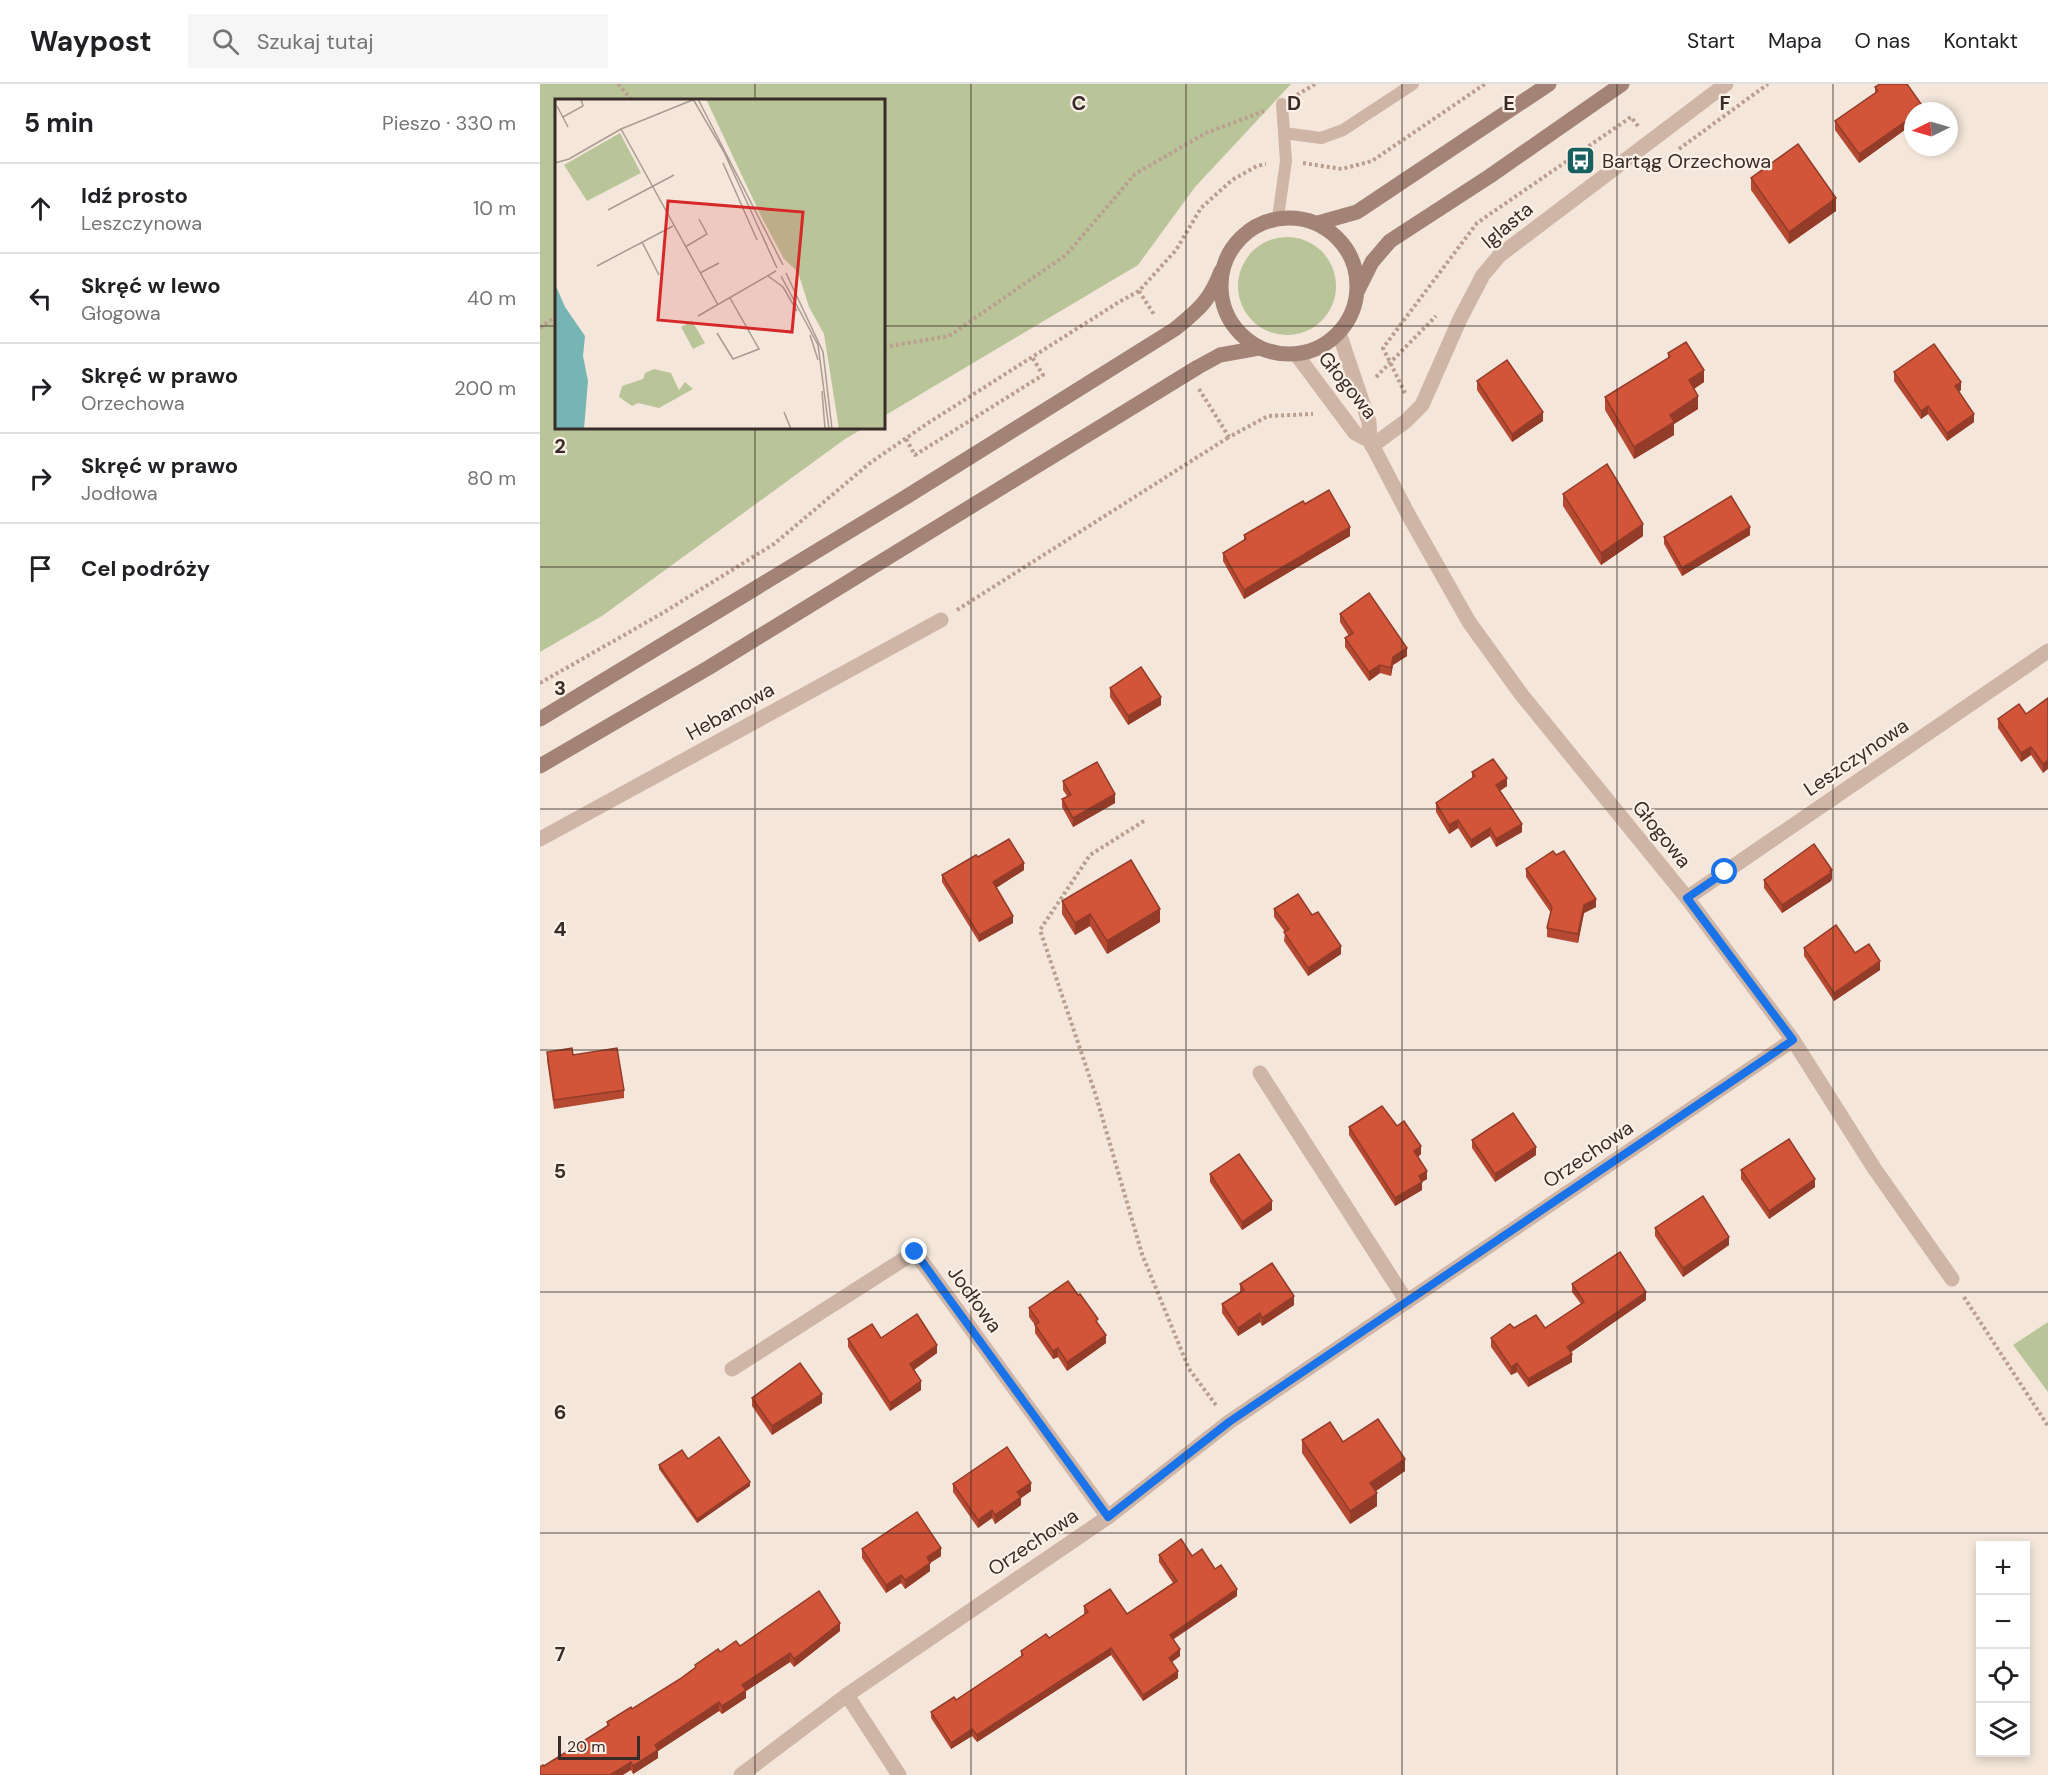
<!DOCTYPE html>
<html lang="pl">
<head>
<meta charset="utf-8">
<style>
  :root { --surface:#fff; --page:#f6f6f6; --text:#202124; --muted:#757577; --line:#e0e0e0 }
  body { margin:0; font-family:"DM Sans",sans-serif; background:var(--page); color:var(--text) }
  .controls { position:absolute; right:18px; bottom:18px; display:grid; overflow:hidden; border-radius:0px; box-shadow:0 3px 9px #0003 }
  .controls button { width:54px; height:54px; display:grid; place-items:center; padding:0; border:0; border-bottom:2px solid var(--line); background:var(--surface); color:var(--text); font:30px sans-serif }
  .compass { position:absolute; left:1364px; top:18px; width:54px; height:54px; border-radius:50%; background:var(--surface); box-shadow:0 3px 9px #0003; rotate:265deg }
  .scale { position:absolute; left:18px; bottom:15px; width:82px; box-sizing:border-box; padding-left:6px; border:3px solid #392b27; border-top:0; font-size:16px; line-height:21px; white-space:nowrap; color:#392b27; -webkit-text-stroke:4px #fbf1e7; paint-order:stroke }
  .stop { position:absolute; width:18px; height:18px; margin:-14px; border:4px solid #1a73e8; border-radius:50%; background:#fff }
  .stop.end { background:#1a73e8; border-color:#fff; box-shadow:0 2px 6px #0008 }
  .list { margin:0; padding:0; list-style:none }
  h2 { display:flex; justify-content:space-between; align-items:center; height:78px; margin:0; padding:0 24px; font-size:26px }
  h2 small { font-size:20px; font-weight:400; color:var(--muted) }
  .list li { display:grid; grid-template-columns:39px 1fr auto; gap:18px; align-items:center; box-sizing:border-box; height:90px; padding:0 24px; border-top:2px solid var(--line) }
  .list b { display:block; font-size:22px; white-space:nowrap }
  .list p { margin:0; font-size:20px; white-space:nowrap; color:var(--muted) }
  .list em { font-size:20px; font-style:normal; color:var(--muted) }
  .icon { flex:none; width:33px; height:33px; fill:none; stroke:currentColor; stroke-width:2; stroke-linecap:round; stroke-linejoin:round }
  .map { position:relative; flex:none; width:1508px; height:1691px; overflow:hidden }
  header { display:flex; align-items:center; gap:36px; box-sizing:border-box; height:84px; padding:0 30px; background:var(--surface); border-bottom:2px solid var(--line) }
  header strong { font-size:28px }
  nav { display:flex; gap:33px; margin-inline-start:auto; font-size:21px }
  .search { width:420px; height:54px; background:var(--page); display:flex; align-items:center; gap:15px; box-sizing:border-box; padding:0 21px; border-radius:0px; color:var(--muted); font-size:22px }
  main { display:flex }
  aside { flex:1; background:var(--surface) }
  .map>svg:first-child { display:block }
  .green { fill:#b9c599 }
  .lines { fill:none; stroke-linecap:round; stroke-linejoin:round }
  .path { stroke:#ba9e8f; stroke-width:4; stroke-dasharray:3 3; stroke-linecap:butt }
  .lane { stroke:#ceb5a5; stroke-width:12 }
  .street { stroke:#ceb5a5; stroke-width:15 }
  .secondary { stroke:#a28376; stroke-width:15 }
  .wall { fill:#b54932 }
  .shaded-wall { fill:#933c29 }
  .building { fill:#d2553a; stroke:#933c29; stroke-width:1.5 }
  .route { stroke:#1a73e8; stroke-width:8 }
  .grid { fill:none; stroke:#392b27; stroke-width:1.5; stroke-opacity:0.55 }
  .labels { text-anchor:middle; stroke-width:4.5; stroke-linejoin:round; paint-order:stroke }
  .poi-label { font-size:20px; fill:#392b27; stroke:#fbf1e7; text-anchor:start }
  .street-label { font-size:20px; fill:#392b27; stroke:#fbf1e7 }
  .inset-road { fill:none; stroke:#a99b92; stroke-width:1.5 }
  .view { fill:#d62828; fill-opacity:0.15; stroke:#d62828; stroke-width:3 }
  .inset-edge { fill:none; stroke:#392b27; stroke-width:3 }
  .grid-label { font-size:20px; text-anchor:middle; font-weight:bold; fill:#392b27; stroke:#fbf1e7; stroke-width:4.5; stroke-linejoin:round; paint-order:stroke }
</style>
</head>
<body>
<header>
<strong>Waypost</strong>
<div class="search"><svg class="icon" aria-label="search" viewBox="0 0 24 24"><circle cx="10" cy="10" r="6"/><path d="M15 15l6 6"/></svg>Szukaj tutaj</div>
<nav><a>Start</a><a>Mapa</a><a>O nas</a><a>Kontakt</a></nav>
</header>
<main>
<aside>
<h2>5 min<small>Pieszo · 330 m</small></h2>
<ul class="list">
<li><svg class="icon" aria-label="ahead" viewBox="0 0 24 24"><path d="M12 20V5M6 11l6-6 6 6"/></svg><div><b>Idź prosto</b><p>Leszczynowa</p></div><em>10 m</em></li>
<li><svg class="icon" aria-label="left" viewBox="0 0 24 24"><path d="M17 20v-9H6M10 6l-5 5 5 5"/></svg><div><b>Skręć w lewo</b><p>Głogowa</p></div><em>40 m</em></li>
<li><svg class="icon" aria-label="right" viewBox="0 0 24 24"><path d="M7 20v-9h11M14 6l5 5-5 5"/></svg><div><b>Skręć w prawo</b><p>Orzechowa</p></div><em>200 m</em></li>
<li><svg class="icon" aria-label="right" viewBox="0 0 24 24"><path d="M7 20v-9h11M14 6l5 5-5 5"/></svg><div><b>Skręć w prawo</b><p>Jodłowa</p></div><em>80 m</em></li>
<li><svg class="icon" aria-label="arrive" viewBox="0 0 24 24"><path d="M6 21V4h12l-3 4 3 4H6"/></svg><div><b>Cel podróży</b></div></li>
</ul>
</aside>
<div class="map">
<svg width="1508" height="1691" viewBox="0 0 1508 1691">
  <rect width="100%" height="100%" fill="#f4e6da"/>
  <g class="green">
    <polygon points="0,0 751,0 655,103 598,181 344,332 344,16 16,16 16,344 324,344 305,355 62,532 0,568"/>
    <circle cx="747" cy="202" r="49"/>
    <polygon points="1508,1238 1508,1308 1473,1261"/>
  </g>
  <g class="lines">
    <g class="path">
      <polyline points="78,0 92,16"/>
      <polyline points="757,11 775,0"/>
      <polyline points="1139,65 1228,0"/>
      <polyline points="763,79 802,85 832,77 945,0"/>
      <polyline points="599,207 615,232"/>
      <polyline points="0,244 16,232"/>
      <polyline points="344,263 409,252 526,171 595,90 666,49 724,27"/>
      <polyline points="836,293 896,232"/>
      <polyline points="659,305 689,353 728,332 773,330"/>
      <polyline points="865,309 843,264 937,139 1091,33 1098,42"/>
      <polyline points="366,355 375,371 503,291 492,273"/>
      <polyline points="417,526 689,353"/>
      <polyline points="0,599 121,530 234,460 330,379 388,339 579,218 599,207 636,166 661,124 692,96 717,82 726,80"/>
      <polyline points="604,737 550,771 500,846 556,1012 602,1170 649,1285 676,1321"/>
      <polyline points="1424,1213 1508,1342"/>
    </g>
    <g class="lane">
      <polyline points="744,49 781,54 803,46 873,0"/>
      <polyline points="738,133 746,77 742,20"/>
    </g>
    <g class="street">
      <polyline points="799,249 829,338 830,357 869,432 929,538 981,610 1147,814 1253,956 1334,1084 1412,1195"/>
      <polyline points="756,270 815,349 830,357"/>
      <polyline points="832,362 866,337 882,321 920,235 943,191 960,171 1186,0"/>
      <polyline points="0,755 401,536"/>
      <polyline points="1147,814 1508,567"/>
      <polyline points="720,989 867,1218"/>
      <polyline points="192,1285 375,1168 568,1433"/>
      <polyline points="307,1611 359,1691"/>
      <polyline points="201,1691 307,1611 568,1433 689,1338 1253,956"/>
    </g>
    <g class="secondary">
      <circle cx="749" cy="202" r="68"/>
      <polyline points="778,139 817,128 1009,0"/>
      <polyline points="818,206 832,178 850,157 950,92 1082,0"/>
      <path d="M0 635 366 413 635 245C658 226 670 217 681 187"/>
      <polyline points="0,682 168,584 658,283 680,271 719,264"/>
    </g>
  </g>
  <g class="wall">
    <polygon points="1335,3 1386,27 1371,52 1366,45 1319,79 1295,46 1295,37 1335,9"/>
    <polygon points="1211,94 1296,127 1249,160 1211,106"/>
    <polygon points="1128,269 1164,298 1154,305 1158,325 1134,340 1134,351 1094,375 1065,326 1065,313 1128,275"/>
    <polygon points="1354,288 1421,306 1419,308 1434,338 1407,357 1388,330 1381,335 1354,297"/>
    <polygon points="937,297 1003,337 972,358 937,306"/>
    <polygon points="1023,410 1103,452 1061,481 1023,422"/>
    <polygon points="765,420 810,452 704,515 683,477 683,469 704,457 704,451"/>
    <polygon points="1210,451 1142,492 1124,460 1124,453"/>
    <polygon points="800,530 867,572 853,581 851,592 840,589 829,597 805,563 805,554 809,552 800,538"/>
    <polygon points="570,604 621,621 588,641 570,613"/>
    <polygon points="1508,614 1503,689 1491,671 1481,678 1458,644 1458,635 1486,630"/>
    <polygon points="932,688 967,702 960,707 982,748 956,763 950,752 931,764 918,744 909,750 896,728 896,719 932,694"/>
    <polygon points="523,697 575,719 533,743 522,723 522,715 527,712 523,706"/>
    <polygon points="1016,771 1056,823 1044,829 1038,859 1007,853 1007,844 1011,829 986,793 986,785"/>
    <polygon points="438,773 484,786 456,804 473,839 439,858 402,798 402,791"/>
    <polygon points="1292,794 1291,797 1242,829 1224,804 1224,796"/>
    <polygon points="522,817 620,838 567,870 550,842 535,851 522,830"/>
    <polygon points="734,825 772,831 801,870 768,892 744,857 745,848 734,833"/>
    <polygon points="1264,864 1315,869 1340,886 1294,917 1264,872"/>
    <polygon points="7,968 33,971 84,1006 84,1014 14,1025 7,976"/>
    <polygon points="857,1042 881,1070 878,1073 887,1095 882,1098 882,1106 855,1122 809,1051 809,1043"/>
    <polygon points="932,1056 996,1071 955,1098 932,1064"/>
    <polygon points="1201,1086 1275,1103 1229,1135 1201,1095"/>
    <polygon points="670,1090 732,1126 702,1146 670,1098"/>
    <polygon points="1115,1144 1189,1161 1143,1193 1115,1152"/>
    <polygon points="700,1200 754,1221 722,1242 720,1238 698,1252 682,1229 682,1220 700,1209"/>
    <polygon points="1032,1200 1106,1216 1031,1268 1032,1278 988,1303 977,1288 971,1291 951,1263 951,1254 974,1244 1005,1244 1041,1220 1032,1208"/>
    <polygon points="489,1224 558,1240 566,1259 527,1287 518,1273 513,1275 495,1249 495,1241 489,1233"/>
    <polygon points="341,1254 397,1269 374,1286 381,1306 350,1327 308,1263 308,1255"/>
    <polygon points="212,1314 282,1319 232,1351 212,1322"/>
    <polygon points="762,1356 803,1358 865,1387 836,1407 837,1422 810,1440 762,1369"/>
    <polygon points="148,1375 210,1402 157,1439 119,1385 119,1381"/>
    <polygon points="413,1400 491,1407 481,1414 481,1421 455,1440 452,1434 438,1444 413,1408"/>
    <polygon points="322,1465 401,1472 390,1479 390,1487 365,1505 361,1499 346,1509 322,1474"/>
    <polygon points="619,1471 652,1472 675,1485 697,1512 634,1555 640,1572 632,1578 638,1594 603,1617 571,1571 437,1658 432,1652 411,1665 391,1634 391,1628 416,1616 481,1573 481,1567 509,1554 545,1531 544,1529 544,1522 587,1530 633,1499 619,1478"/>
    <polygon points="300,1547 254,1583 250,1578 206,1607 206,1614 182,1630 179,1627 118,1667 118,1674 93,1690 91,1686 4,1682 67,1642 67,1638 92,1625 140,1595 155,1584 155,1581 180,1568 200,1562"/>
  </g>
  <g class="shaded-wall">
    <polygon points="1366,37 1366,45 1319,79 1319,70"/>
    <polygon points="1373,42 1373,51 1371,52 1371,44"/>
    <polygon points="1296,114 1296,127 1249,160 1249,148"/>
    <polygon points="1164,286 1164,298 1149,308 1149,296"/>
    <polygon points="1421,298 1421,306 1415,310 1415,302"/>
    <polygon points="1158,312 1158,325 1134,340 1134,351 1094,375 1094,363 1130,331"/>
    <polygon points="1388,322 1388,330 1381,335 1381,327"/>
    <polygon points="1003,328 1003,337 972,358 972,350"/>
    <polygon points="1434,330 1434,338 1407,357 1407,349"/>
    <polygon points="1103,440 1103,452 1061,481 1061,469"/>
    <polygon points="810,443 810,452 704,515 704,506"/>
    <polygon points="1210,443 1210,451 1142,492 1142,484"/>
    <polygon points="867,564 867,572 853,581 851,592 851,584 853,573"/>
    <polygon points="840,581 840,589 829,597 829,588"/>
    <polygon points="621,613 621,621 588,641 588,632"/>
    <polygon points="1491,663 1491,671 1481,678 1481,669"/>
    <polygon points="1508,676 1508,685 1503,689 1503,680"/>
    <polygon points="967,694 967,702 956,709 956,701"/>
    <polygon points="575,710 575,719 533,743 533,734"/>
    <polygon points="918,736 918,744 909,750 909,741"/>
    <polygon points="982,740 982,748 956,763 956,755"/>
    <polygon points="950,744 950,752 931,764 931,756"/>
    <polygon points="484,779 484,786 453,806 453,798"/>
    <polygon points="1292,786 1292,794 1291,797 1242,829 1242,821"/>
    <polygon points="1056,815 1056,823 1044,829 1038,859 1038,850 1044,821"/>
    <polygon points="620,825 620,838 567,870 567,857"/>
    <polygon points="550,830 550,842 535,851 535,839"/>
    <polygon points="473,832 473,839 439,858 439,851"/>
    <polygon points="801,862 801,870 768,892 768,884"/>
    <polygon points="1340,877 1340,886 1294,917 1294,909"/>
    <polygon points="881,1062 881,1070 874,1075 874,1067"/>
    <polygon points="996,1063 996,1071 955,1098 955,1090"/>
    <polygon points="887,1087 887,1095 882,1098 882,1106 855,1122 855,1114 879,1092"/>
    <polygon points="1275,1095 1275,1103 1229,1135 1229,1127"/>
    <polygon points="732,1117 732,1126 702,1146 702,1138"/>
    <polygon points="1189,1153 1189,1161 1143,1193 1143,1184"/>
    <polygon points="1106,1208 1106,1216 1027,1271 1027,1263"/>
    <polygon points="754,1212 754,1221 722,1242 722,1234"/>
    <polygon points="720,1229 720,1238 698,1252 698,1244"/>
    <polygon points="566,1251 566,1259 527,1287 527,1278"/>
    <polygon points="397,1261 397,1269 370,1288 370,1280"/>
    <polygon points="518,1264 518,1273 513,1275 513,1267"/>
    <polygon points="1032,1270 1032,1278 988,1303 988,1295"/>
    <polygon points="977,1279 977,1288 971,1291 971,1283"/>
    <polygon points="381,1297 381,1306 350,1327 350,1319"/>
    <polygon points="282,1310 282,1319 232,1351 232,1342"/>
    <polygon points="865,1375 865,1387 830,1411 830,1399"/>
    <polygon points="210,1398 210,1402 157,1439 157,1435"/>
    <polygon points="491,1399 491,1407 481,1414 481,1421 455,1440 455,1431 477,1408"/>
    <polygon points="837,1409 837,1422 810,1440 810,1427"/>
    <polygon points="452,1426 452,1434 438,1444 438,1436"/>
    <polygon points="401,1464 401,1472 390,1479 390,1487 365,1505 365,1496 387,1473"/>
    <polygon points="361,1491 361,1499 346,1509 346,1501"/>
    <polygon points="697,1505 697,1512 630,1557 630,1551"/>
    <polygon points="300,1539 300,1547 254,1583 254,1575"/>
    <polygon points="571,1564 571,1571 437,1658 437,1651"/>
    <polygon points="640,1565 640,1572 629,1580 629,1574"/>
    <polygon points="250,1569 250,1578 206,1607 206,1614 182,1630 182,1622 202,1601"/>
    <polygon points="638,1587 638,1594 603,1617 603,1611"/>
    <polygon points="179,1618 179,1627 118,1667 118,1674 93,1690 93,1682 115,1661"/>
    <polygon points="432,1645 432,1652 411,1665 411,1659"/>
    <polygon points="91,1678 91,1686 83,1691 70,1691"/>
  </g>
  <g class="building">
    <polygon points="1340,0 1367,0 1386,27 1373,27 1373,42 1371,44 1366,37 1319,70 1295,37 1338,7 1335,3"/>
    <polygon points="1258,60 1296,114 1249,148 1211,94"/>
    <polygon points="1146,258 1164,286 1149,296 1158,312 1130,331 1134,338 1094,363 1065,313 1130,273 1128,269"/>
    <polygon points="1394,260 1421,298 1415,302 1434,330 1407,349 1388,322 1381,327 1354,288"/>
    <polygon points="967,276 1003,328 972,350 937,297"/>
    <polygon points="1067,380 1103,440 1061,469 1023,410"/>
    <polygon points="789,406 810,443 704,506 683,469 706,455 704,451 763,417 765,420"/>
    <polygon points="1191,412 1210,443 1142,484 1124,453"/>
    <polygon points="829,509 867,564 853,573 851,584 840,581 829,588 805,554 813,549 800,530"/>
    <polygon points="601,583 621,613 588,632 570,604"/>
    <polygon points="1508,614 1508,676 1503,680 1491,663 1481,669 1458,635 1479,620 1486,630"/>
    <polygon points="953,675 967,694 956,701 982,740 956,755 950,744 931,756 918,736 909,741 896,719 935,692 932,688"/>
    <polygon points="557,678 575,710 533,734 522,715 531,711 523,697"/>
    <polygon points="469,755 484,779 453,798 473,832 439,851 402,791 436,771 438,773"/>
    <polygon points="1274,760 1292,786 1290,787 1291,789 1242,821 1224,796"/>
    <polygon points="1013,767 1016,771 1024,767 1056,815 1044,821 1038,850 1007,844 1012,823 986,785"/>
    <polygon points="591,776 620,825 567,857 550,830 535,839 522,817"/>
    <polygon points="758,810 772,831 778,828 801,862 768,884 744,848 749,845 734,825"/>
    <polygon points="1296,841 1315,869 1329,860 1340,877 1294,909 1264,864"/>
    <polygon points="32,964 33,971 77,964 84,1006 14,1016 7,968"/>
    <polygon points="842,1022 857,1042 864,1037 881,1062 874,1067 887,1087 879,1092 882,1098 855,1114 809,1043"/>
    <polygon points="973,1029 996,1063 955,1090 932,1056"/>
    <polygon points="1249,1055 1275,1095 1229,1127 1201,1086"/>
    <polygon points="699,1070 732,1117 702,1138 670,1090"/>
    <polygon points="1163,1112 1189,1153 1143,1184 1115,1144"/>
    <polygon points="1080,1168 1106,1208 1027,1263 1032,1270 988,1295 977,1279 971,1283 951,1254 970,1240 974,1244 996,1231 1005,1244 1044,1218 1032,1200"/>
    <polygon points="732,1179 754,1212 722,1234 720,1229 698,1244 682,1220 704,1206 700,1200"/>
    <polygon points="528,1197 538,1211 540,1210 558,1235 556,1237 566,1251 527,1278 518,1264 513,1267 495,1241 499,1238 489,1224"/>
    <polygon points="377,1230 397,1261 370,1280 381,1297 350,1319 308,1255 332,1240 341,1254"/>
    <polygon points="260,1279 282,1310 232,1342 212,1314"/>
    <polygon points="838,1335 865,1375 830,1399 837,1409 810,1427 762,1356 790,1338 803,1358"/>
    <polygon points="179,1353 210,1398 157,1435 119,1381 142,1366 148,1375"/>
    <polygon points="467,1363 491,1399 477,1408 481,1413 455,1431 452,1426 438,1436 413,1400"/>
    <polygon points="377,1428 401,1464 387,1473 390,1479 365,1496 361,1491 346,1501 322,1465"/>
    <polygon points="641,1455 652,1472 662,1465 675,1485 681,1481 697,1505 630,1551 640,1565 629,1574 638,1587 603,1611 571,1564 437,1651 432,1645 411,1659 391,1628 414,1613 416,1616 470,1580 483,1571 481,1567 506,1550 509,1554 548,1528 544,1522 570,1505 587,1530 637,1497 619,1471"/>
    <polygon points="279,1507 300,1539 254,1575 250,1569 202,1601 206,1606 182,1622 179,1618 115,1661 118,1666 93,1682 91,1678 70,1691 0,1691 0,1683 3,1681 4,1682 69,1641 67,1638 91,1623 92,1625 140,1595 156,1583 155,1581 178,1565 180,1568 196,1557 200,1562"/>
  </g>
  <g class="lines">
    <polyline class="route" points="375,1168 568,1433 689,1338 1253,956 1147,814 1185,788"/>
  </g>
  <path class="grid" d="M215 0V16M431 0V1691M646 0V1691M862 0V1691M1077 0V1691M1293 0V1691M0 242H16M344 242H1508M215 344V1691M0 483H1508M0 725H1508M0 966H1508M0 1208H1508M0 1449H1508"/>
  <defs>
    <symbol id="bus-square" viewBox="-11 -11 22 22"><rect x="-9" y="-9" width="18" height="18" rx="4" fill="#185f5f" stroke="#fbf1e7"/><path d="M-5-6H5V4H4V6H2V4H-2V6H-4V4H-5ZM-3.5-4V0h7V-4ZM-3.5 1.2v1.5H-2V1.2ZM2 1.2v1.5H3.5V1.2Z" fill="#fff"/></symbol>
  </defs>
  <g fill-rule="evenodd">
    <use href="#bus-square" x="1024" y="60" width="33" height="33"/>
  </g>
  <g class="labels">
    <g class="poi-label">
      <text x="1062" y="84">Bartąg Orzechowa</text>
    </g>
    <g class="street-label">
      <text transform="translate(967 141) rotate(-40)" y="7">Iglasta</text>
      <text transform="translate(808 301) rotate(51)" y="7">Głogowa</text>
      <text transform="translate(190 627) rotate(-29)" y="7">Hebanowa</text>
      <text transform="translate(1316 673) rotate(-34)" y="7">Leszczynowa</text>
      <text transform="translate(1122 750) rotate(51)" y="7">Głogowa</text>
      <text transform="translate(1048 1070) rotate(-34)" y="7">Orzechowa</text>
      <text transform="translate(435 1215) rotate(54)" y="7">Jodłowa</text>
      <text transform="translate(493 1458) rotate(-34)" y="7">Orzechowa</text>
    </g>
  </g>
  <g transform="translate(15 15)">
    <rect width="330" height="330" fill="#f4e6da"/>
    <path d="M151 0H330V330H284L269 235 254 208 243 173 229 160 205 115ZM65 34 86 74 32 102 9 66ZM137 222 150 244 138 250 126 228ZM99 270 116 274 124 291 130 283 138 290 104 309 83 304 77 307 64 298 67 287 88 280 90 274Z" fill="#b9c599"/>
    <path d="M0 185 10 208 30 237 28 257 33 282 29 330H0Z" fill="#76b5b3"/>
    <path class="inset-road" d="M138 0 169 53 222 169M143 0 228 166M2 7 13 28M8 18 28 7 26 0M66 30 163 206M0 64 14 60 66 30 140 0M168 64 202 141M53 111 119 76M87 143 104 176M130 148 152 135 144 120M42 167 118 127M145 174 164 164M231 174 268 253 277 330M213 177 228 188 242 212M226 177 263 246 274 330M143 217 221 172M162 234 178 260 204 250 175 199M255 236 263 261M267 292 270 330M229 313 236 330"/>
    <path class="view" d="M113 102 248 113 237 233 103 221Z"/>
    <rect width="330" height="330" class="inset-edge"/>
  </g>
  <g class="grid-label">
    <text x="539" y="26">C</text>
    <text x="754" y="26">D</text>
    <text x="969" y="26">E</text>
    <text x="1185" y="26">F</text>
    <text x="20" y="369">2</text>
    <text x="20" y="611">3</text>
    <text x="20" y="852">4</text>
    <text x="20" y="1094">5</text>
    <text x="20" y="1335">6</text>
    <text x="20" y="1577">7</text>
  </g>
</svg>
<div class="controls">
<button>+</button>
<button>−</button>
<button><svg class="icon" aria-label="locate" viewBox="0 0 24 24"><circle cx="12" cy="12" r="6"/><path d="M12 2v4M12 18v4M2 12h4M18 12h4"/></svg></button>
<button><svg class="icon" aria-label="layers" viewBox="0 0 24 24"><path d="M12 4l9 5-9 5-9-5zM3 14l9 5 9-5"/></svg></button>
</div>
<svg class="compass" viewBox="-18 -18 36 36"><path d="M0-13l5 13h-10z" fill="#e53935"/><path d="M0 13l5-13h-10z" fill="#757577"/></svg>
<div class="scale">20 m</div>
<div class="stop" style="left:1185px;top:788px"></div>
<div class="stop end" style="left:375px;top:1168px"></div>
</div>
</main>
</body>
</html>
